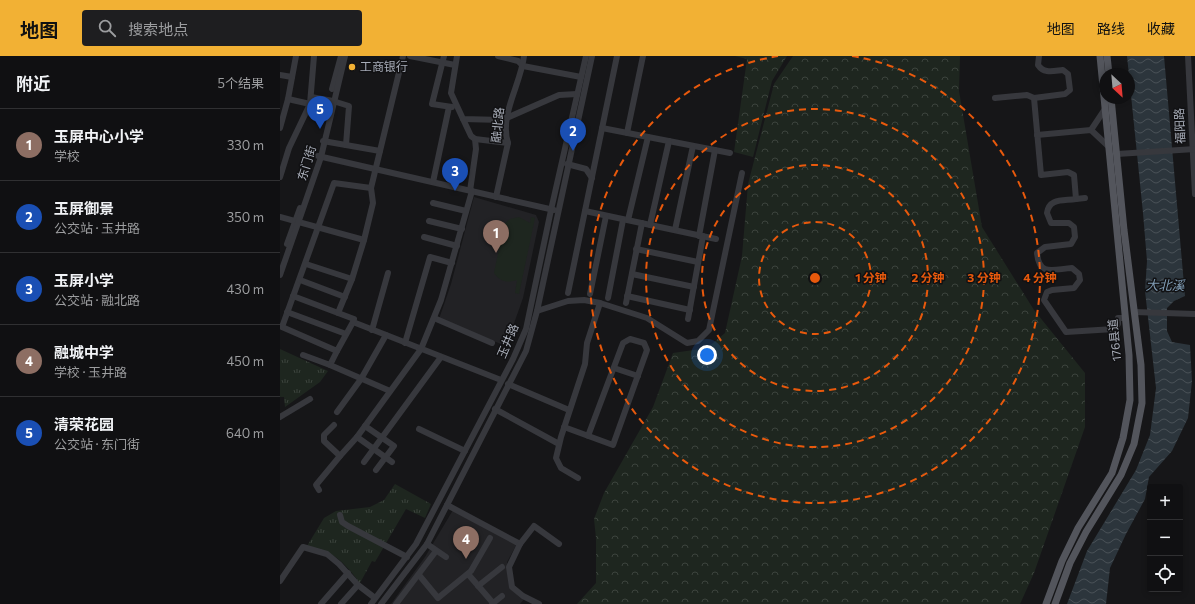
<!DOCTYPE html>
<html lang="zh">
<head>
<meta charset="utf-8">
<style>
  :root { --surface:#101012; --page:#1e1e20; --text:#f1f3f6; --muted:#9c9d9f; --line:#303032; --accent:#f2b134 }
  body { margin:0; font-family:Commissioner,"Noto Sans SC",sans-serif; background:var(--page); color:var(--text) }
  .controls { position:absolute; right:12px; bottom:12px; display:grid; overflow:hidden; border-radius:4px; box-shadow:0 2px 6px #0003 }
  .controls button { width:36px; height:36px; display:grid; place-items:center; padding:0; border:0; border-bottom:1px solid var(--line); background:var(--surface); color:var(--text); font:20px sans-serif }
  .compass { position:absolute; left:819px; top:12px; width:36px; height:36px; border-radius:50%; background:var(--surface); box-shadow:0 2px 6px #0003; rotate:154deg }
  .you { position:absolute; left:427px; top:299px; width:14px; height:14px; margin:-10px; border:3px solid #fff; border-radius:50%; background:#1a73e8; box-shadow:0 0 0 6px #1a73e833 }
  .badge { display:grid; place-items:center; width:26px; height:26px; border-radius:50%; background:var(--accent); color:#fff; font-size:13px; font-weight:700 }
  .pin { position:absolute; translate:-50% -33px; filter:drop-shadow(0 1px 2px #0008) }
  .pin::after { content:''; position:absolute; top:21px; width:14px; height:12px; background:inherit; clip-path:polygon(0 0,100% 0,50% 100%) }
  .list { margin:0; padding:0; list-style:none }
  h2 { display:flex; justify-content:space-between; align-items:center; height:52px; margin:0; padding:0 16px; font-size:17px }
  h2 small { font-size:13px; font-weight:400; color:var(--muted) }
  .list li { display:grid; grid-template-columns:26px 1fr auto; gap:12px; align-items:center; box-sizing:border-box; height:72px; padding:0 16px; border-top:1px solid var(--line) }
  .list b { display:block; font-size:15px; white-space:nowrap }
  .list p { margin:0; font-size:13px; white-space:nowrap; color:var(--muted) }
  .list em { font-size:13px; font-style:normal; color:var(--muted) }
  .icon { flex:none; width:22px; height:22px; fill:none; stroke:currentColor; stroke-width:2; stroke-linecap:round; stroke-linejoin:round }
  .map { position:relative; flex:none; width:915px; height:548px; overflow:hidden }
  header { display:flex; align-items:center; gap:24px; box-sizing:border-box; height:56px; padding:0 20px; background:var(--accent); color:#111 }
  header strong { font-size:19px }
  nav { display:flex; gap:22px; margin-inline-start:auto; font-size:14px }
  .search { width:280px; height:36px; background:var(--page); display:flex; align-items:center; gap:10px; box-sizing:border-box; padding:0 14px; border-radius:4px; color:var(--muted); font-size:15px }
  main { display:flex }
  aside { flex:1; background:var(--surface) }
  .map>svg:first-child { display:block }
  .built { fill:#222225 }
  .grass { fill:url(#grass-tufts) }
  .forest { fill:url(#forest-crowns) }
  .garden { fill:#1e261f }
  .water { fill:url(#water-waves) }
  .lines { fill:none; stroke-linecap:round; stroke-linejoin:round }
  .minor { stroke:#37383d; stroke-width:6 }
  .major { stroke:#53555c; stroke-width:7 }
  .ring { fill:none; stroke:#e8590c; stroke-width:2; stroke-dasharray:7 5 }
  .poi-dot { fill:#f2b134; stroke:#111113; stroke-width:1.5 }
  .labels { text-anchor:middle; stroke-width:3; stroke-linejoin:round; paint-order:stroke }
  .poi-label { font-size:12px; fill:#a8adb8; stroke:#111113; text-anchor:start }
  .street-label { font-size:12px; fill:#a8adb8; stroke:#111113 }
  .water-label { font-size:13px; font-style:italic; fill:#7f9bb3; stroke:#111113 }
  .centre { fill:#e8590c; stroke:#111113; stroke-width:2 }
  .ring-label { font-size:12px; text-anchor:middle; font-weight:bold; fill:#e8590c; stroke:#111113; stroke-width:3; stroke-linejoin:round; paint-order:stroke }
</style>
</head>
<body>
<header>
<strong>地图</strong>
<div class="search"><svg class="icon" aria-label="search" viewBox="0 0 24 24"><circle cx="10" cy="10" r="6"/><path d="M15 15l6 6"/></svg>搜索地点</div>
<nav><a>地图</a><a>路线</a><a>收藏</a></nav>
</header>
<main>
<aside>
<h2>附近<small>5个结果</small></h2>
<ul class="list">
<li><span class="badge" style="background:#8d6e63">1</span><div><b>玉屏中心小学</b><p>学校</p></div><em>330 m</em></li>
<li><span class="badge" style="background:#1a4fb4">2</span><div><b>玉屏御景</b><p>公交站 · 玉井路</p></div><em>350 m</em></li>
<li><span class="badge" style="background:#1a4fb4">3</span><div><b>玉屏小学</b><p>公交站 · 融北路</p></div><em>430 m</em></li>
<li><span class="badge" style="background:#8d6e63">4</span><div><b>融城中学</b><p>学校 · 玉井路</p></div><em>450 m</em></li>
<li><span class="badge" style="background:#1a4fb4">5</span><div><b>清荣花园</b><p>公交站 · 东门街</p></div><em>640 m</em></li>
</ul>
</aside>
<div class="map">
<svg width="915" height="548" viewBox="0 0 915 548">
  <defs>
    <pattern id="grass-tufts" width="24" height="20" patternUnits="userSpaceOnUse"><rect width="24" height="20" fill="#1e261f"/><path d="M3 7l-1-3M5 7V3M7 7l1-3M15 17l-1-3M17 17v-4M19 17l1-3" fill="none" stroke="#3c433d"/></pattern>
    <pattern id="forest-crowns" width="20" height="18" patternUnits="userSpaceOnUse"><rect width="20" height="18" fill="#1e261f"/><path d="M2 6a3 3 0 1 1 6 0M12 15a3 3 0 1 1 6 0" fill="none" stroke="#3c433d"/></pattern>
    <pattern id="water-waves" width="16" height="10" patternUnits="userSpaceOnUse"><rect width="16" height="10" fill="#2c353c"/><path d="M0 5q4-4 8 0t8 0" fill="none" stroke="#485056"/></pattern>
  </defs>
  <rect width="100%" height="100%" fill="#161618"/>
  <g class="built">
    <polygon points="194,141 256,159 259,166 243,242 226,290 159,263 171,228"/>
    <polygon points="173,454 237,488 227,506 229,523 245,542 240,548 111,548 145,501"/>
  </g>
  <g class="grass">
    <polygon points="0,293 48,315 40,326 5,351 4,341 0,341"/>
    <path d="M115 428 151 448 145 462 126 453 95 506 92 505 80 527C63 505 55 496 27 490L44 462 56 455 90 451 104 444Z"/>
  </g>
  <g class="forest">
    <polygon points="455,0 507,0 492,25 473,101 454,96 467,3"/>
    <polygon points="513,0 680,0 679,35 702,171 754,254 805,317 805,371 754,517 740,548 297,548 316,527 316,482 314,463 324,437 373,351 393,297 427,292 445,277 462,200 468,128 494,28"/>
  </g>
  <path class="garden" d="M239 161 250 167 251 161 255 162 239 238 235 237 237 224C228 227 220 226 214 217L224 168 230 163Z"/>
  <polygon class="water" points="847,0 884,0 905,240 894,245 887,252 887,275 892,286 910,289 912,325 908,362 892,395 869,421 865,443 846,478 830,512 826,548 787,548 807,495 856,414 870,379 876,332 865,235 867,205 863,157"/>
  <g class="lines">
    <g class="minor">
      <polyline points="130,0 175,9"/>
      <polyline points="164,0 152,48 172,51"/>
      <polyline points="177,0 171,37 183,63 222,64 279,39 297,38"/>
      <polyline points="218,0 238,5 243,10 301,21"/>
      <polyline points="908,0 915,138"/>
      <polyline points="0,19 12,21"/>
      <polyline points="52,33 61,0"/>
      <polyline points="31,41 53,45 69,50 66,89"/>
      <path d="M715 42 747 39 754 42 785 38 790 34 788 18 783 14C773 15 764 18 758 9L759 0"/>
      <path d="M754 42 761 119 788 116 794 119 796 143C783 145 769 142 767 157L771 167H789L794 171 795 181 791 188 765 191 757 197C759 221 774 213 792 212L799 218 800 224 794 232 772 234 767 236 764 244 786 276 834 273 838 268V262H844"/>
      <polyline points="8,43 30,48"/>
      <polyline points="183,63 191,80 195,83 196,93 190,135"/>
      <polyline points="0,72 8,43 16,0"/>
      <polyline points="322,72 450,97"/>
      <polyline points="811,74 825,53"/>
      <polyline points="347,77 363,0"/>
      <polyline points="757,79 811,74 828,90"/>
      <polyline points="195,83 228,87"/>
      <polyline points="43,85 100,95"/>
      <polyline points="837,98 915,93"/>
      <polyline points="38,100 274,154"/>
      <polyline points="287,108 306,113 312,122"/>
      <polyline points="0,121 9,92 30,48 34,0"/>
      <polyline points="153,126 169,51"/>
      <polyline points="91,132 54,127 2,271 57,295 73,266 221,324"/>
      <path d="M216 141 228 87C219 59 241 28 244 0"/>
      <polyline points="796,143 805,142"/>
      <polyline points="153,147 186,155"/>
      <polyline points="305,155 436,183"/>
      <polyline points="0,161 84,184"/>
      <polyline points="348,164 368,81"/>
      <polyline points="149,165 182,173"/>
      <polyline points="370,169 389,85"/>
      <polyline points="395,174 413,90"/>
      <polyline points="419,180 435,94"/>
      <polyline points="144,181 177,190"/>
      <polyline points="7,188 20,152"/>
      <polyline points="356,193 418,206"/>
      <polyline points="26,208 72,223"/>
      <polyline points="352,218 414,231"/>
      <polyline points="0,219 41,101 65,0"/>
      <polyline points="20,224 65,241"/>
      <polyline points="288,237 337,0"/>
      <polyline points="310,238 326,160"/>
      <polyline points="13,240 74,263 73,266"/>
      <polyline points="347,240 410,254"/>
      <polyline points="328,242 343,164"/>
      <polyline points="346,247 362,167"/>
      <polyline points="257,255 288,245 304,244 320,247 367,262 407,287 418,285 429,274 462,117"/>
      <polyline points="7,256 66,278"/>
      <polyline points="854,256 915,258"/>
      <polyline points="58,257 72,223 84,184 93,147 91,132 123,0"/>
      <polyline points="154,262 212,287"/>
      <polyline points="408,263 423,180"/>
      <polyline points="92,274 108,217"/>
      <polyline points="125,287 150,201 172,207"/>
      <polyline points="23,299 50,309 57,295"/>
      <polyline points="50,309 110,335"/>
      <polyline points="334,312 358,320"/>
      <polyline points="228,328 289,354"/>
      <polyline points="215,353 279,388"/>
      <polyline points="57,356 81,323 106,279"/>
      <polyline points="0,361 30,343"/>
      <polyline points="54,369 44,379 44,385 60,400 77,381 141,293 161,244 192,135"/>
      <polyline points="85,370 114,390 96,414"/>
      <polyline points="284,371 333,389 367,294 364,287 350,283 343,287 308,380"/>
      <polyline points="139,373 185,395"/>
      <polyline points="77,381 112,406"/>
      <polyline points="84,406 161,301"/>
      <polyline points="298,422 281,412 276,402 281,381 305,308 307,287 320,247"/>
      <polyline points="39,434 36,429 60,400"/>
      <polyline points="167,449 240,488"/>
      <polyline points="60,459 62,466 68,470 127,501"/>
      <polyline points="147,488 166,501"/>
      <polyline points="188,518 213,547"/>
      <polyline points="139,519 158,542 191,515 210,482"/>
      <polyline points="0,525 23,491 47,498 59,508 78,529 95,542"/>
      <polyline points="198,530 222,511"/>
      <polyline points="41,548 68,517"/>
      <polyline points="61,548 78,529"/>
      <polyline points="91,548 136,488 233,303 246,273 271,154 306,0"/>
      <polyline points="101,548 147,488 246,295 257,255 312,0"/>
      <polyline points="116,548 156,495"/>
      <polyline points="212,548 222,540"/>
      <polyline points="259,548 243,540 232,531 229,511 240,488 254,470 279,488"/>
    </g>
    <g class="major">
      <polyline points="827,0 829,18"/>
      <polyline points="766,548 782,505 798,472 832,417 843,382 850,344 849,299 820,0"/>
      <polyline points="775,548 790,507 806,476 841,419 854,388 862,347 861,309 844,174 831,42"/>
    </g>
  </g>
  <g class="ring">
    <circle cx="535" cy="222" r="56"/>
    <circle cx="535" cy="222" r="113"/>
    <circle cx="535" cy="222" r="169"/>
    <path d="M572 0A225 225 0 1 1 498 0"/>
  </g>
  <circle class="poi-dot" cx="72" cy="11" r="4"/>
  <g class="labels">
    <g class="poi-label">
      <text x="80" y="15">工商银行</text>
    </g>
    <g class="street-label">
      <text transform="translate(218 69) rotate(-84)" y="4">融北路</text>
      <text transform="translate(900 70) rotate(-92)" y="4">福阳路</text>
      <text transform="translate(27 107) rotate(-73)" y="4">东门街</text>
      <text transform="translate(835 284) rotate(-96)" y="4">176县道</text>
      <text transform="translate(228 285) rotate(-67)" y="4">玉井路</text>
    </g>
    <g class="water-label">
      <text x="885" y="234">大北溪</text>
    </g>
  </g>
  <circle cx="535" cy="222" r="6" class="centre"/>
  <g class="ring-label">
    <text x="591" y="226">1 分钟</text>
    <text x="648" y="226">2 分钟</text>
    <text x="704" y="226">3 分钟</text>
    <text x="760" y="226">4 分钟</text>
  </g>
</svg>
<div class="controls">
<button>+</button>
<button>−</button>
<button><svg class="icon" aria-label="locate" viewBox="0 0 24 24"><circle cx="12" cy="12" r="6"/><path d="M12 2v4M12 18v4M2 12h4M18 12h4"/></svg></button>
</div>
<svg class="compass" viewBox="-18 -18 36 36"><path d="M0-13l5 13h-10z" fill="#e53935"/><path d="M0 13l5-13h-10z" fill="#9c9d9f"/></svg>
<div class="you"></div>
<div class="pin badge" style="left:216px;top:197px;background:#8d6e63">1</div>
<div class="pin badge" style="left:293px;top:95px;background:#1a4fb4">2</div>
<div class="pin badge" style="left:175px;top:135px;background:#1a4fb4">3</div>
<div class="pin badge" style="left:186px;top:503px;background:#8d6e63">4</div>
<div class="pin badge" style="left:40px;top:73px;background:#1a4fb4">5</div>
</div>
</main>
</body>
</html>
